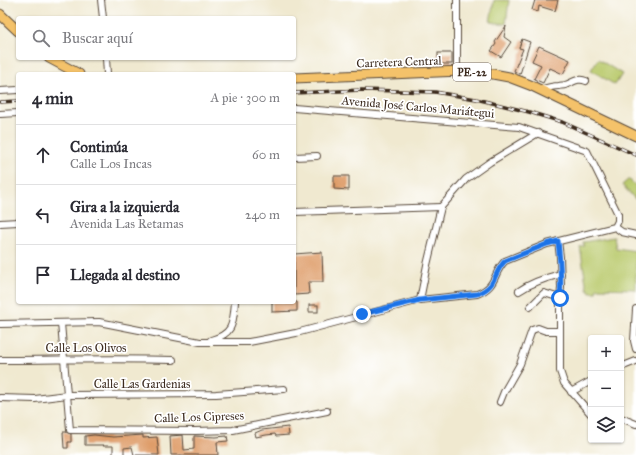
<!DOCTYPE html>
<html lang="es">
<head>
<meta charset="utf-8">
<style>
  :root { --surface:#fff; --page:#f2f2f3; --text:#2b2b33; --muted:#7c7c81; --line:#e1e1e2 }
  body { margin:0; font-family:"IM FELL Great Primer",serif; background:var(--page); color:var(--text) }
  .controls { position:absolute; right:12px; bottom:12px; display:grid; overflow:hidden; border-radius:4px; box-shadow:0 1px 3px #0004 }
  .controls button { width:36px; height:36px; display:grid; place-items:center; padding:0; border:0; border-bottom:1px solid var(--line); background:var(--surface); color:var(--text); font:20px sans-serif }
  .stop { position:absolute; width:12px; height:12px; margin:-9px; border:3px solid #1a73e8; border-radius:50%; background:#fff }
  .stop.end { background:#1a73e8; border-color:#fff; box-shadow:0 1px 4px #0008 }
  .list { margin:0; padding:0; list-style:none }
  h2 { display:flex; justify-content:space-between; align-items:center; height:52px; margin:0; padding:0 16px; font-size:17px }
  h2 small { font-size:13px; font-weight:400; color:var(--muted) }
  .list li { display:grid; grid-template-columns:26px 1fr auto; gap:12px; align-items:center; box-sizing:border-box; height:60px; padding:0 16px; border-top:1px solid var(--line) }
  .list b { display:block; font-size:15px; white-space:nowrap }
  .list p { margin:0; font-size:13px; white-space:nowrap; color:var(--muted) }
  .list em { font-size:13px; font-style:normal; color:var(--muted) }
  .icon { flex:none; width:22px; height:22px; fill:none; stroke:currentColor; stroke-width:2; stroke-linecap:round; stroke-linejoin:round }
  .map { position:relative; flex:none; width:636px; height:455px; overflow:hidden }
  .search { position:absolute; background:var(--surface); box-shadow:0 1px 3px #0004; left:16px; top:16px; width:280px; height:44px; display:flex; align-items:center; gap:10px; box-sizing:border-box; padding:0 14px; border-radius:4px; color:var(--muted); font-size:15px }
  .panel { position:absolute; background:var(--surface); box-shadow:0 1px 3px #0004; left:16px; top:72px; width:280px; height:232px; border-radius:4px }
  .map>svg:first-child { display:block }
  .green { fill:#baca6d; stroke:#7a7a46 }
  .building { fill:#dd9862 }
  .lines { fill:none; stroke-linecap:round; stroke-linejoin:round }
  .minor-casing { stroke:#564739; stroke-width:8 }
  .highway-casing { stroke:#564739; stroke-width:11 }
  .minor { stroke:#fff; stroke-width:6 }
  .highway { stroke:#f4c26a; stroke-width:9 }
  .rail-casing { stroke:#3b2a1e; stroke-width:3.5 }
  .rail { stroke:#fff; stroke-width:2; stroke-dasharray:6; stroke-linecap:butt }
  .route { stroke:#1a73e8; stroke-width:5 }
  .labels { text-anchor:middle; stroke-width:3.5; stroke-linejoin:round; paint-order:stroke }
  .shield { fill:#fff; stroke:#766a62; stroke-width:1 }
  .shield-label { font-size:11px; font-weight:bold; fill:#3b2a1e }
  .street-label { font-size:12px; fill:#3b2a1e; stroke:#fff }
</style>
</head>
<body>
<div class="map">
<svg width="636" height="455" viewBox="0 0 636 455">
  <rect width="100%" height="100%" fill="#fff"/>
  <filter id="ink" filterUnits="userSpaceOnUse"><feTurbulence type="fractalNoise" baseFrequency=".025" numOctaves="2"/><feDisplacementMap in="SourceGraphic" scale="8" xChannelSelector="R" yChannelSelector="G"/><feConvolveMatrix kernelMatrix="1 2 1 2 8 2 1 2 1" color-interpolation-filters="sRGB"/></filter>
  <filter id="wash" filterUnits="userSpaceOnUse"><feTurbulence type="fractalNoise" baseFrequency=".012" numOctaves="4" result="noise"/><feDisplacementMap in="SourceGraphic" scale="16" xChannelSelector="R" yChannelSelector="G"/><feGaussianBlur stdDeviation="0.9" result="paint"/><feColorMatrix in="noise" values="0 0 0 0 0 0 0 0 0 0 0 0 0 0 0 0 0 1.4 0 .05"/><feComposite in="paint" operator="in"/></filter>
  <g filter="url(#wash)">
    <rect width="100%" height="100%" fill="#f0e9d0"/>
    <g class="green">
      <polygon points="494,0 509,0 506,24 490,22"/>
      <polygon points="598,59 622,74 615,85 591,70"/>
      <polygon points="629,179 636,186 636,200 622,185"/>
      <polygon points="614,237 616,248 636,251 636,289 597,288 596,292 589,292 589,289 587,289 580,247 584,246 583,242"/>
    </g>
    <g id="blocks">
      <g class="building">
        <polygon points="535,0 558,0 555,11 539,6 538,12 532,10"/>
        <polygon points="506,26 504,37 511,42 501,57 491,51 496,44 495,42"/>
        <polygon points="522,39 530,42 520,74 514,71 523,49 519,48"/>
        <polygon points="539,46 570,60 563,74 550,68 543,83 534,79 541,65 532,61"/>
        <rect x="438" y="53" width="14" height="11"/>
        <polygon points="334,176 349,176 349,190 334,189"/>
        <polygon points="322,252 323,282 308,282 309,294 294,295 294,254"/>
        <polygon points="272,302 297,302 297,311 272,312"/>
        <rect x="309" y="305" width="9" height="7"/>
        <polygon points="288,427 289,435 276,436 275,434 266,435 256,437 255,433 262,430"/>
        <polygon points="63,432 66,432 71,434 71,442 68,442 68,448 64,448"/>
        <polygon points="94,435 113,437 143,435 143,438 157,437 159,455 134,455 132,447 124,448 124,455 113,455 113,446 103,446 104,445 85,445 85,436"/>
        <polygon points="183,435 184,450 194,449 194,436 216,437 227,436 228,441 217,442 218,455 171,455 170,436"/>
      </g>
    </g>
  </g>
  <g filter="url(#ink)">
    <use href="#blocks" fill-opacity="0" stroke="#564739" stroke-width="1"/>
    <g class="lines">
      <defs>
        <g id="minor">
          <polyline points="101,0 103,18"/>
          <polyline points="457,0 457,72"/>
          <polyline points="106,58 107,74"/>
          <path d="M540 90C546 88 553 86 559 86 561 85 563 86 565 85 572 83 578 77 586 81"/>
          <polyline points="0,91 18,90"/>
          <polyline points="0,114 18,113"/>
          <polyline points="294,157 317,156"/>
          <polyline points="294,212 441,207"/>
          <polyline points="0,223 18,222"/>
          <polyline points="615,227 622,232 636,235"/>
          <polyline points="558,241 560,257 561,287 560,302 560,371 564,383 591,414"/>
          <path d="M519 291C532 282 545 278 561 274"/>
          <polyline points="420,300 427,265 441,207 466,179 490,162 538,133"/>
          <polyline points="530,307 544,293 560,298"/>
          <polyline points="636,309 634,341 636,349"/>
          <polyline points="61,323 70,430 195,431 233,430 327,411"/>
          <path d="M0 324 99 322 200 342H249L296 333 420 300 477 294C498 286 492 274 505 261L547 244 615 227 618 221V214L587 151 519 127 294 108"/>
          <path d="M211 340C234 334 233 323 235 302"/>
          <path d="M0 360C58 360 115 358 173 360"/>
          <polyline points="621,367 636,361"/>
          <polyline points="571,392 591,381"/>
          <polyline points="0,398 35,399 67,395 216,394 284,389"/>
          <polyline points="500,402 504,392 520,364 532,330 538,328 546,331 560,331"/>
          <polyline points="621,418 636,424"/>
        </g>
        <g id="highway">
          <polyline points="0,14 18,31"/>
          <polyline points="49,58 79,74"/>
          <polyline points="294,78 461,71 493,74 509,77 530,85 636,136"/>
        </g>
      </defs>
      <use href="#minor" class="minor-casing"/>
      <use href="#highway" class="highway-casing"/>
      <use href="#minor" class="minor"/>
      <use href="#highway" class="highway"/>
      <defs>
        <g id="rail">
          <polyline points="294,93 362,90 435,92 476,99 529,112 562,122 636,155"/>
          <polyline points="0,102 18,101"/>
        </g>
      </defs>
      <use href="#rail" class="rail-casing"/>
      <use href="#rail" class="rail"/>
    </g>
  </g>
  <g class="lines" filter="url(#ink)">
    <path class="route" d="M362 314 420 300 477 294C498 286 492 274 505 261L547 244 558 241C560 260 562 279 560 298"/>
  </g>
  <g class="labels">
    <rect class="shield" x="453" y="63" width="38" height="18" rx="3"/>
    <g class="shield-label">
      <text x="472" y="76">PE-22</text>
    </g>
    <g class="street-label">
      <text transform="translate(399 62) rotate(-2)" y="4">Carretera Central</text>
      <text transform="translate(418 107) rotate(5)" y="4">Avenida José Carlos Mariátegui</text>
      <text x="86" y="352">Calle Los Olivos</text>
      <text x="142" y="388">Calle Las Gardenias</text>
      <text transform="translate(199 417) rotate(-2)" y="4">Calle Los Cipreses</text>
    </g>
  </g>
</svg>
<div class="controls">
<button>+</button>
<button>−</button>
<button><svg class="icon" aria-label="layers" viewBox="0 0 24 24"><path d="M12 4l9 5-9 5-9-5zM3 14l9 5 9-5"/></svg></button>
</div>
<div class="stop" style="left:560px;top:298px"></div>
<div class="stop end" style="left:362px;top:314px"></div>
<div class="search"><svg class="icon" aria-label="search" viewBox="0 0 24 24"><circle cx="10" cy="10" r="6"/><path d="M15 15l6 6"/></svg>Buscar aquí</div>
<section class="panel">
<h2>4 min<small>A pie · 300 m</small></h2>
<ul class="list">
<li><svg class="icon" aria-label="ahead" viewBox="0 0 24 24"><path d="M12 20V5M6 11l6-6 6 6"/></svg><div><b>Continúa</b><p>Calle Los Incas</p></div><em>60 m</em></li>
<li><svg class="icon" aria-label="left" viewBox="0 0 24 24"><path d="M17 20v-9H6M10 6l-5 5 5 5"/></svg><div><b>Gira a la izquierda</b><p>Avenida Las Retamas</p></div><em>240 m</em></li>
<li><svg class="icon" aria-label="arrive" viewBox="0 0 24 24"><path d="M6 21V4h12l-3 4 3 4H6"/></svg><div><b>Llegada al destino</b></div></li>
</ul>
</section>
</div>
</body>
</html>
